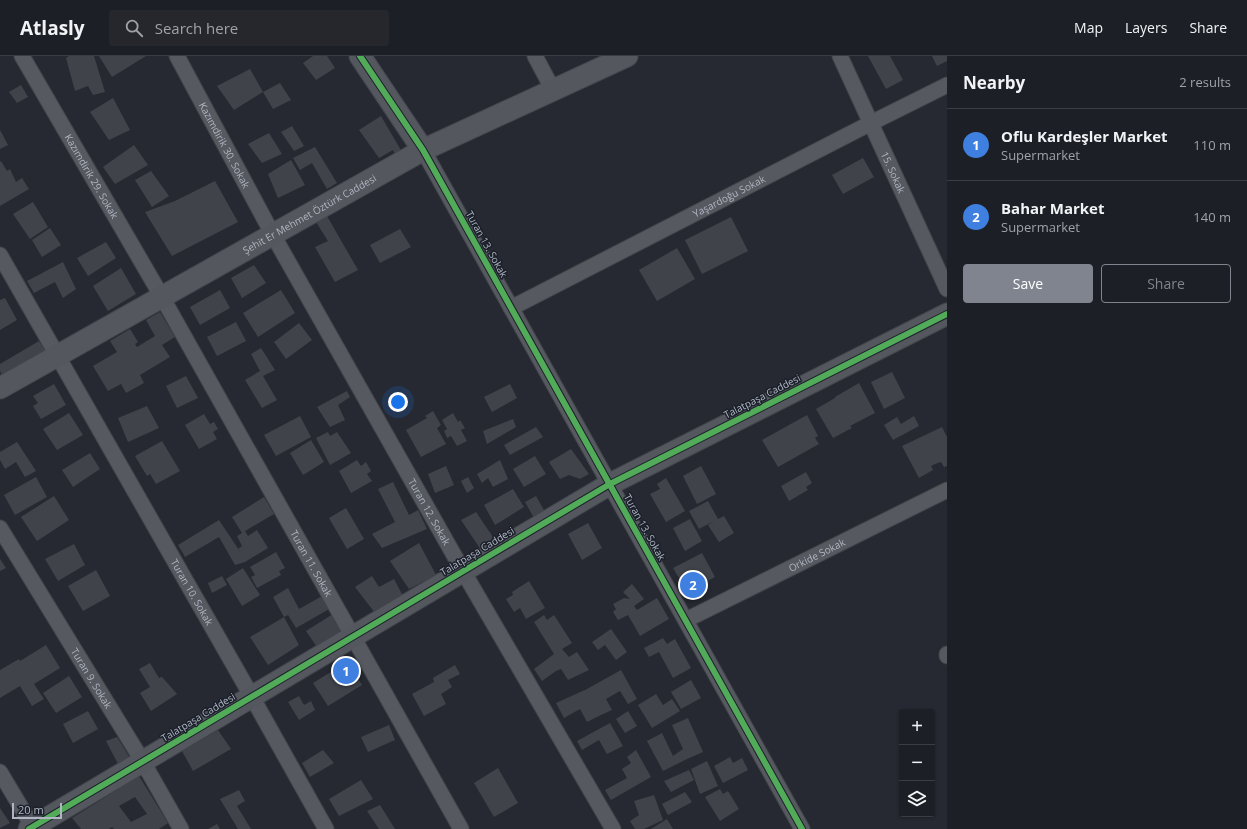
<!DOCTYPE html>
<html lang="en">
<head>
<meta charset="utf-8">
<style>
  :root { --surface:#1c1f25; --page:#25272d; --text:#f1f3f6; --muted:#a0a2a7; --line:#3a3d42; --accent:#7f848f }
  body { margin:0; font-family:"Open Sans",sans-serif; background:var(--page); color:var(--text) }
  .controls { position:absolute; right:12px; bottom:12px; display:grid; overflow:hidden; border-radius:4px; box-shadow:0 1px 3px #0004 }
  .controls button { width:36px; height:36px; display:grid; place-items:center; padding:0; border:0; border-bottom:1px solid var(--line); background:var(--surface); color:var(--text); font:20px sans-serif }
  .scale { position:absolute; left:12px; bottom:10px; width:50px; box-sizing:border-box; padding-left:4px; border:2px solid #afb5c2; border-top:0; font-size:11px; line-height:14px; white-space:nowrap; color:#afb5c2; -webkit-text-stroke:3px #1b202a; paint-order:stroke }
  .you { position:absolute; left:398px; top:346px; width:14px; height:14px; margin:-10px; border:3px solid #fff; border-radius:50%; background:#1a73e8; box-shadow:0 0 0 6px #1a73e833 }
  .badge { display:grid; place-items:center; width:26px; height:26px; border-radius:50%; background:var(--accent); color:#fff; font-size:13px; font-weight:700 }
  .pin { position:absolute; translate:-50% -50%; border:2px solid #fff; box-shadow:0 1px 4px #0006 }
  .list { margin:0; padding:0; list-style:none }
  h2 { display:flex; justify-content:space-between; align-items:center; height:52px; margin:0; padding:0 16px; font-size:17px }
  h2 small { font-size:13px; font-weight:400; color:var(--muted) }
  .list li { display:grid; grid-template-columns:26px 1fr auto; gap:12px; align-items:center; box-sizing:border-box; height:72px; padding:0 16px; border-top:1px solid var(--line) }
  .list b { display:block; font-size:15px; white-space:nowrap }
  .list p { margin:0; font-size:13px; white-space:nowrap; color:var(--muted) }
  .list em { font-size:13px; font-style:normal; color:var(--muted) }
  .actions { display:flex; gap:8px; padding:12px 16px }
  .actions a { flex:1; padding:9px 0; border:1px solid var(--accent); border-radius:4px; text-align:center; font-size:14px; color:var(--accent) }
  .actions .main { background:var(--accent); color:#fff }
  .icon { flex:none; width:22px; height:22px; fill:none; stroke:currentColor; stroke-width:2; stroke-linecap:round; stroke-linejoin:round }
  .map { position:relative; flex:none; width:947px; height:773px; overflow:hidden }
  header { display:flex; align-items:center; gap:24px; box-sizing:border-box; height:56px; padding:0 20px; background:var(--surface); border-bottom:1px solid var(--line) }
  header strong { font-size:19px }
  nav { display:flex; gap:22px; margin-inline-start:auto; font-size:14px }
  .search { width:280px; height:36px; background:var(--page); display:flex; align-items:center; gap:10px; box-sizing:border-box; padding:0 14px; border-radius:4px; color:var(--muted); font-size:15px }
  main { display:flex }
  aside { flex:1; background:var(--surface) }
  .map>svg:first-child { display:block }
  .building { fill:#404349; fill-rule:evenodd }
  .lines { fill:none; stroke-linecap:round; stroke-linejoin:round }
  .street-casing { stroke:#42444a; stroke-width:17 }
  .secondary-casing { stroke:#43464e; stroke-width:23 }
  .street { stroke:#56595f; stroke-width:15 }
  .secondary { stroke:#54575d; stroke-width:21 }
  .cycleway-casing { stroke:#1b202a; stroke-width:8 }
  .cycleway { stroke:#51ab58; stroke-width:6 }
  .labels { text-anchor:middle; stroke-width:3; stroke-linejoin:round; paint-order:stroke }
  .street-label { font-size:10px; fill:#afb5c2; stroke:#1b202a }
</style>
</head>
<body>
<header>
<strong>Atlasly</strong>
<div class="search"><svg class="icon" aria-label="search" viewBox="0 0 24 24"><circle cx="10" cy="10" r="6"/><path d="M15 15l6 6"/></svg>Search here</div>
<nav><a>Map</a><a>Layers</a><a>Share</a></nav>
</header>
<main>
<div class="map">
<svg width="947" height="773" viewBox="0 0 947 773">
  <rect width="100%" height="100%" fill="#262931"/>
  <g class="building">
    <polygon points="69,0 94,0 105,36 93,39 88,30 75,35 66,2"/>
    <polygon points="99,0 146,0 112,21"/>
    <polygon points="313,0 327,0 335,12 316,24 303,7"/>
    <polygon points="868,0 890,0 903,24 886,33"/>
    <polygon points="932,0 947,0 947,5 937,10"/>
    <polygon points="250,13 263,36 234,54 217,30"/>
    <polygon points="280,27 291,44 273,53 263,36"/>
    <polygon points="21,29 28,41 17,47 9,36"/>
    <polygon points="113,42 130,74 109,84 90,56"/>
    <polygon points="381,60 402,96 396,100 393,94 379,102 359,74"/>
    <polygon points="292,70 304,90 294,95 281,76"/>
    <polygon points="0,74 8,89 0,93"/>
    <polygon points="269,77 282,98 262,107 248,88"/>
    <polygon points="134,89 148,109 115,128 103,111"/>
    <polygon points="315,91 337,127 327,133 312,107 300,114 293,102"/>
    <polygon points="863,102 874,121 843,138 832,119"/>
    <polygon points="291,104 305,129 278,142 268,118"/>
    <polygon points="1,105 7,115 10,113 16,126 22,122 29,133 0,150 0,106"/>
    <polygon points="151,115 169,140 152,151 135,124"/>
    <polygon points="215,125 238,166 172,200 145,156 175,145"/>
    <polygon points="33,146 48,171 30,183 13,158"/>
    <polygon points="327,160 358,214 335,226 315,191 328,185 316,166"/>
    <polygon points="731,161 748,195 702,218 685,184"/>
    <polygon points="50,172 61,189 42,201 32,184"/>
    <polygon points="400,173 411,191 380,207 370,189"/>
    <polygon points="106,186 116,202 88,220 77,202"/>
    <polygon points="677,192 695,223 657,245 639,214"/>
    <polygon points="63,206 76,233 63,242 55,226 34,237 27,225"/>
    <polygon points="254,209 266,227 242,242 231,222"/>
    <polygon points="121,212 136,238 108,255 93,230"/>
    <polygon points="220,234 230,252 200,269 190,251"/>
    <polygon points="281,234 295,257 258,281 243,257"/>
    <polygon points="5,242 17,264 0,274 0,244"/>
    <polygon points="160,256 175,281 162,289 170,301 140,319 144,327 126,337 121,328 108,335 93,310 117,296 110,285 130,273 138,286 135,288 137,291 155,280 146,264"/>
    <polygon points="236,266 246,285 217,300 207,281"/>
    <polygon points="299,267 312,284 286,303 274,286"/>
    <polygon points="39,285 46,296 3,321 0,315 0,308"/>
    <polygon points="261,292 275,314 263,320 277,344 262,352 245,324 260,315 251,298"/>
    <polygon points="892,316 905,342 884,353 871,326"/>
    <polygon points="186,320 198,342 177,352 166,330"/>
    <polygon points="859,327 875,357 850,370 852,372 833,382 816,353 835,342 835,341"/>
    <polygon points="54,328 66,349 41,363 33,350 38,347 33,340"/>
    <polygon points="510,328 517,342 492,356 484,341"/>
    <polygon points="347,335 350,341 338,349 345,364 330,371 317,351"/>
    <polygon points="147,350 159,372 128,386 118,362"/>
    <polygon points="433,355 441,369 437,372 446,388 421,401 406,374 427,362 425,360"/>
    <polygon points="69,357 83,379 57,394 43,373"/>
    <polygon points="453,357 458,366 460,364 465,372 461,374 467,385 457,390 451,380 447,382 444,375 447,373 442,364"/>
    <polygon points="204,358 210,368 214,366 218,373 213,376 217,383 199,393 185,369"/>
    <polygon points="807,359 818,380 815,382 819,388 778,411 762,384"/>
    <polygon points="300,360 311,381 276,400 264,379"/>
    <polygon points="914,360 919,370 893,384 884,369 897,361 901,368"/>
    <polygon points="513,363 516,371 487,388 483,375"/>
    <polygon points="536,371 543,381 510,399 504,389"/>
    <polygon points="942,371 947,381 947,410 944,411 941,406 935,408 931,410 933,414 919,422 902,390"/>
    <polygon points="328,376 330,380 337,376 351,397 330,409 316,382"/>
    <polygon points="311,384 324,406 303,419 290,397"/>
    <polygon points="162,385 180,415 156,428 150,418 147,420 135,400"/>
    <polygon points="17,386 36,415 25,421 16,406 5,413 0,404 0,396"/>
    <polygon points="571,393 589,418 580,423 569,419 560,423 549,406"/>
    <polygon points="90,397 100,413 73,431 62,414"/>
    <polygon points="535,400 546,418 524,431 513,413"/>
    <polygon points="357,404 361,410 366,406 371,415 367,418 372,425 351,437 339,415"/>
    <polygon points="500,404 508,423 493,431 488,422 482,427 477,418"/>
    <polygon points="446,410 454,429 435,437 428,418"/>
    <polygon points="701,410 716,438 697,448 683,420"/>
    <polygon points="806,416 812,427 806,431 808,434 789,445 781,430"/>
    <polygon points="36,421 47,441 15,459 4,439"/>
    <polygon points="468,421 474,432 467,437 461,425"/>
    <polygon points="666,422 685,455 666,466 650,438 660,433 657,428"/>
    <polygon points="393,426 409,459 418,454 427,473 382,492 372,478 395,466 378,433"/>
    <polygon points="513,433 524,451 495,469 484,449"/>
    <polygon points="54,440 69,464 37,485 21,461"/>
    <polygon points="536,440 545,456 534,462 525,446"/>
    <polygon points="264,441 274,458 245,475 248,480 257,474 268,492 245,506 235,509 219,481 185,501 178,489 219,464 241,497 238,493 242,490 237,480 242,477 232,461"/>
    <polygon points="708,445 718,463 724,460 734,477 719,486 708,469 714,465 699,473 689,455"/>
    <polygon points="346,452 364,483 347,493 329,462"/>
    <polygon points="476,456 495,484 481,494 461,464"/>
    <polygon points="690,463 702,485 685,495 673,472"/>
    <polygon points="588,467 602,492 582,504 568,478"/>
    <polygon points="419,487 436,519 409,533 390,505"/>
    <polygon points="74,488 85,509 58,525 45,503"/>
    <polygon points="276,496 285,512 279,515 281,519 257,532 251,521 255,519 250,511"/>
    <polygon points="702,497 715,521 687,536 673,512"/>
    <polygon points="0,503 6,512 0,515"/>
    <polygon points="243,512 260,539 242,550 226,523"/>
    <polygon points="96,514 110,540 83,555 68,530"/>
    <polygon points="222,520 227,529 212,537 208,527"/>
    <polygon points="372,520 379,531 394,523 404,542 375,557 355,531"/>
    <polygon points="529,525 545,552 526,563 520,552 514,556 506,543 513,539 512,536"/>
    <polygon points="632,528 644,543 634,550 637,554 657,542 669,563 640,580 628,559 618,564 613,556 616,553 613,548 624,542 630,543 623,536"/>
    <polygon points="288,532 299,553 324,539 331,552 296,572 288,559 284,561 273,541"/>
    <polygon points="333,558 343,575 317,591 306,575"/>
    <polygon points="544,559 547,564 554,559 572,587 562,593 569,601 577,596 589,614 568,624 561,613 556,615 542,625 534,613 554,598 534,566"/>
    <polygon points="284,561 299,589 268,609 250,581"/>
    <polygon points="611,573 627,596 616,604 605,589 598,594 592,586"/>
    <polygon points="663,582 667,588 675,583 691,612 673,622 659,596 649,601 644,592"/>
    <polygon points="46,589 60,612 34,628 44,643 32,650 20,630 0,642 0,614 19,603 20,605"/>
    <polygon points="347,606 362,629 328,650 313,627"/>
    <polygon points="150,607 159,622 162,621 177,638 151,655 140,637 150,631 139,613"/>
    <polygon points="455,609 460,618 448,624 452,631 441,638 446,648 424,660 412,638 434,626 433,622"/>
    <polygon points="621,614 637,643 628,648 620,635 606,643 612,654 601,659 587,666 580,653 564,662 556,647 587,633"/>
    <polygon points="69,620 82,641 56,657 43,637"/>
    <polygon points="691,624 701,642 681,653 671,636"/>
    <polygon points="656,638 663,649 672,643 680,655 652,672 638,649"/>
    <polygon points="299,640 304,649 311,645 315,654 299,664 288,646"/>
    <polygon points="88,655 98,673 73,687 63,668"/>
    <polygon points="628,655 637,670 625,677 616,663"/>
    <polygon points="688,662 703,696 687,703 663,715 647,685 662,677 673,700 683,693 672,669"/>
    <polygon points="610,667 623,690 607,698 599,684 582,694 577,685"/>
    <polygon points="389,669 395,684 368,696 361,681"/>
    <polygon points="218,674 231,693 193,715 182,695"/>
    <polygon points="117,681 130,702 118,708 106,685"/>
    <polygon points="323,694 334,707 310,721 302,707"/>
    <polygon points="636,694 651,721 611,744 605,734 627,722 622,713 631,707 627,701"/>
    <polygon points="730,701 733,707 742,702 748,714 723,727 714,710"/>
    <polygon points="707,705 718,730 700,738 691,713"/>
    <polygon points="498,712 518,747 494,761 474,727"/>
    <polygon points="689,714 694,724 671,736 664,725"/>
    <path d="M139 720 168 767 159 773H114L112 771 109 773H81L72 762ZM135 741 147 758 131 766 119 750Z"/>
    <polygon points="361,724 373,743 339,760 329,743"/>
    <polygon points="720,733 723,738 728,735 739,753 720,765 705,741"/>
    <polygon points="239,734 245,745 237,750 251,773 238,773 220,743"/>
    <polygon points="685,736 692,746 668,759 662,748"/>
    <polygon points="654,739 663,764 644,773 635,773 630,765 639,759 634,745"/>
    <polygon points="380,749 395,773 379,773 367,755"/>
    <polygon points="0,752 10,767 0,772"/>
    <polygon points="667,763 673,773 651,773"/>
    <polygon points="217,768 220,773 208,773"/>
  </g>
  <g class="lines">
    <defs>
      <g id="street">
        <path id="s1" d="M22 0 162 241 461 773"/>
        <path id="s2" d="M177 0 273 179 463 515 613 773"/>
        <polyline points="535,0 553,34"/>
        <path id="s3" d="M840 0 947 233"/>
        <polyline points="423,94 802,773"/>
        <path id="s4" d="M0 199 252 641 326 773"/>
        <path id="s5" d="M511 252 871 67 947 29"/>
        <path id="s6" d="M0 472 143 706 181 773"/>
        <path id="s7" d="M686 564 947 434"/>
        <polyline points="947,598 947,600"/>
        <polyline points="0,716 34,773"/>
      </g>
      <g id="secondary">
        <polyline points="360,0 423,94"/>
        <path id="s8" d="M0 332 423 94 627 0"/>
        <polyline points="29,773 610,428 947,258"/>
      </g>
    </defs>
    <use href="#street" class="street-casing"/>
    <use href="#secondary" class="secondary-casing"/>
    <use href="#street" class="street"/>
    <use href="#secondary" class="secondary"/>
    <defs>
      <g id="cycleway">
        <polyline points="360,0 423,94 802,773"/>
        <polyline points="29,773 610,428 947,258"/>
      </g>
    </defs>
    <use href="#cycleway" class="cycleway-casing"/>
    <use href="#cycleway" class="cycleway"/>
  </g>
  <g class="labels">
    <g class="street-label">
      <text dy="4" stroke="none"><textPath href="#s2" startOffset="101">Kazımdirik 30. Sokak</textPath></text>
      <text dy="4" stroke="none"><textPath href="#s3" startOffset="128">15. Sokak</textPath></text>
      <text dy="4" stroke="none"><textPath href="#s1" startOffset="139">Kazımdirik 29. Sokak</textPath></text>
      <text dy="4" stroke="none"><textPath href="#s5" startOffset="245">Yaşardoğu Sokak</textPath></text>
      <text dy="4" stroke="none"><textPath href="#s8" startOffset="355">Şehit Er Mehmet Öztürk Caddesi</textPath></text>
      <text transform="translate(487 188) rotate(61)" y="4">Turan 13. Sokak</text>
      <text transform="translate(762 340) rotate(-27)" y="4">Talatpaşa Caddesi</text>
      <text dy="4" stroke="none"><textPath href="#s2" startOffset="521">Turan 12. Sokak</textPath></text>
      <text transform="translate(645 471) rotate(61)" y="4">Turan 13. Sokak</text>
      <text transform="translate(477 495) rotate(-31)" y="4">Talatpaşa Caddesi</text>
      <text dy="4" stroke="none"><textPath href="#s7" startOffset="146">Orkide Sokak</textPath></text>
      <text dy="4" stroke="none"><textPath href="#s1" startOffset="584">Turan 11. Sokak</textPath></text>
      <text dy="4" stroke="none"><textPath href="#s4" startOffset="388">Turan 10. Sokak</textPath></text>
      <text dy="4" stroke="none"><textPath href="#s6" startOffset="176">Turan 9. Sokak</textPath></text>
      <text transform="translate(198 661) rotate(-31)" y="4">Talatpaşa Caddesi</text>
    </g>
  </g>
</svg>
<div class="controls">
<button>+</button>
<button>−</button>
<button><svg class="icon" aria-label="layers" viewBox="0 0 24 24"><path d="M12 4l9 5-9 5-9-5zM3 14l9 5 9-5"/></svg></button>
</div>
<div class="scale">20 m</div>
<div class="you"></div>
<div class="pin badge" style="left:346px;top:615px;background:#3f7fe0">1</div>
<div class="pin badge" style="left:693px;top:529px;background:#3f7fe0">2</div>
</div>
<aside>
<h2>Nearby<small>2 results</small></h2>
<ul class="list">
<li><span class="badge" style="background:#3f7fe0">1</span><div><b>Oflu Kardeşler Market</b><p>Supermarket</p></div><em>110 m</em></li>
<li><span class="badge" style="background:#3f7fe0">2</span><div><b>Bahar Market</b><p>Supermarket</p></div><em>140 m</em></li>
</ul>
<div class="actions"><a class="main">Save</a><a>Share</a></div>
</aside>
</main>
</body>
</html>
